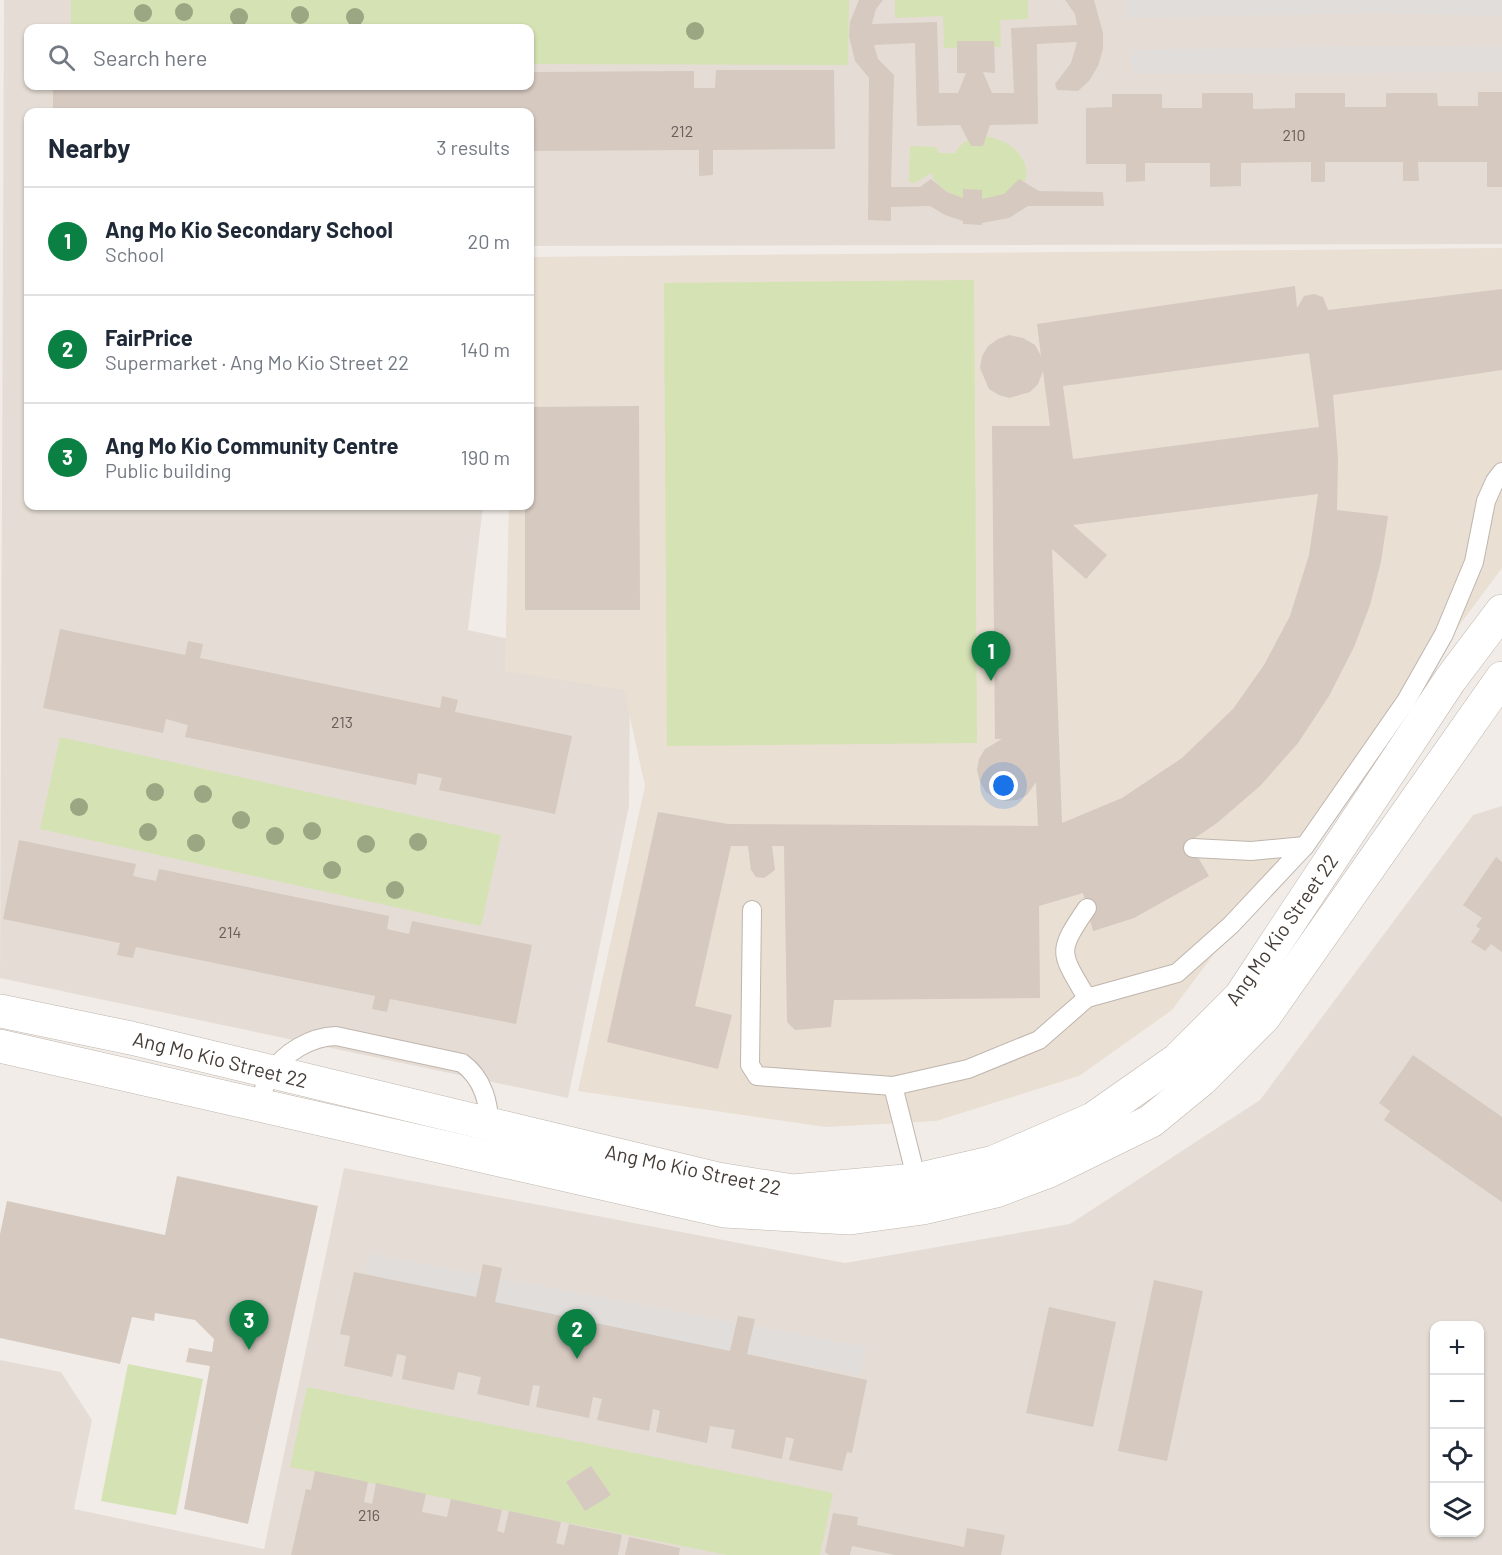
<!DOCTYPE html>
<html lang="en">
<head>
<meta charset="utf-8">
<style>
  :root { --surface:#fff; --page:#f6f6f7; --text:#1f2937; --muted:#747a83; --line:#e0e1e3; --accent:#0b8043 }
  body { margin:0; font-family:Barlow,sans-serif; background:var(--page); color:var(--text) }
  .controls { position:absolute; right:18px; bottom:18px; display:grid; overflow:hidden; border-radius:12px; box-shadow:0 2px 4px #0004 }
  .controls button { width:54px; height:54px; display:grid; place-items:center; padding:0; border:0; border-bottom:2px solid var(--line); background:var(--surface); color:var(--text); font:30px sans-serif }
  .you { position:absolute; left:1004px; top:786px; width:21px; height:21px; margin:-15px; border:4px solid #fff; border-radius:50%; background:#1a73e8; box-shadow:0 0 0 9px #1a73e833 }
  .badge { display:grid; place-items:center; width:39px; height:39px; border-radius:50%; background:var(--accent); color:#fff; font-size:20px; font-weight:700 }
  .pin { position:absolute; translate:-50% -50px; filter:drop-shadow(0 2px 3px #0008) }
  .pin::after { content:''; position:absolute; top:32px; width:21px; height:18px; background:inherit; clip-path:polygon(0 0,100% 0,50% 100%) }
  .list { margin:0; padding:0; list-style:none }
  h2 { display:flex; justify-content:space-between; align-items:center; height:78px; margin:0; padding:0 24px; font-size:26px }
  h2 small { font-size:20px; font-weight:400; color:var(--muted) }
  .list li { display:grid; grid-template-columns:39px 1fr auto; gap:18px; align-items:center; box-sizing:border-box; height:108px; padding:0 24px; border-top:2px solid var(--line) }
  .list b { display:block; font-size:22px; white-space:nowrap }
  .list p { margin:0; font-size:20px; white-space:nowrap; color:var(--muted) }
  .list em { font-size:20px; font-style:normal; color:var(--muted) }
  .icon { flex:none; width:33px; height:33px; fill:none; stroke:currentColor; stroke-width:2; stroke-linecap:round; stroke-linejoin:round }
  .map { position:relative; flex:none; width:1502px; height:1555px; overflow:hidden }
  .search { position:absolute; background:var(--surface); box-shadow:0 2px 4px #0004; left:24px; top:24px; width:510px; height:66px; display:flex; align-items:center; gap:15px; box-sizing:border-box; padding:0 21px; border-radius:12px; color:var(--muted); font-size:22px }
  .panel { position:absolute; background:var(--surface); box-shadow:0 2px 4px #0004; left:24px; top:108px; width:510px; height:402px; border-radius:12px }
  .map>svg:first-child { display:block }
  .residential { fill:#e5ddd5; fill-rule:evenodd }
  .education { fill:#e9dfd2 }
  .green { fill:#d5e2b4; fill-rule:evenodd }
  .parking { fill:#e0dddb }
  .building { fill:#d5c9c0; fill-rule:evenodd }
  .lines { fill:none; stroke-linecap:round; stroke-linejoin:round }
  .service-casing { stroke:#bfb5ad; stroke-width:20 }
  .minor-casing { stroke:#bfb5ad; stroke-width:34 }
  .service { stroke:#fff; stroke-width:18 }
  .minor { stroke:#fff; stroke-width:33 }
  .tree { fill:#9aa782 }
  .labels { text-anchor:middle; stroke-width:4.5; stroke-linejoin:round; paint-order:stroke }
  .number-label { font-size:16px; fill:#685f59 }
  .street-label { font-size:20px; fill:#443c37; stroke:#fff }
</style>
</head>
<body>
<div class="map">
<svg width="1502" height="1555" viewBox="0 0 1502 1555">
  <rect width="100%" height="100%" fill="#f1ece7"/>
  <g class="residential">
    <path d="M4 0H1502V244L530 246V112H28V506H483L468 630 630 666 629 806 568 1098 0 978ZM28 28H530V86H28Z"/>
    <path d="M1502 806V1555H0V1360L61 1372 92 1420 74 1509 264 1549 344 1168 845 1263 1070 1224 1260 1100 1473 815ZM1434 1326H1480V1532H1434Z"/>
  </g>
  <polygon class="education" points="1502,248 1502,568 1172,1010 1079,1076 936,1121 826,1127 578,1091 645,786 624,690 505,671 509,506 530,506 530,257"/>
  <g class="green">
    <polygon points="71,0 849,0 848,65 530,64 530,28 71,28"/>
    <polygon points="895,0 1028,0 1028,19 1000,20 1001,47 944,48 943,16 895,18"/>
    <path d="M985 136C1001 139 1015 145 1023 160 1046 203 948 217 931 173L915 183 909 182 910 146 936 147 939 153H955C964 139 970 138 985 136Z"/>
    <polygon points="974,280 977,743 667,746 664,283"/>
    <polygon points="60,737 501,835 481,926 40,829"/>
    <polygon points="128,1364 203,1379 176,1515 101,1501"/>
    <path d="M307 1387 833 1493 820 1555H727L290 1467ZM591 1466 610 1494 585 1511 566 1482Z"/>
  </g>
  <g class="parking">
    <polygon points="1126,0 1502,0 1502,16 1377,13 1127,18"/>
    <polygon points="1374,46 1502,47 1502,72 1132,74 1130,50"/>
    <polygon points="369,1254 866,1347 860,1375 363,1282"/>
  </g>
  <g class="building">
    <polygon points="859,0 883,0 876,9 872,24 937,22 939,93 958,93 966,73 957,73 957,41 994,41 995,73 983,72 992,93 1014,93 1011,28 1077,25 1075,14 1065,0 1094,0 1103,33 1103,49 1098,66 1089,81 1078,91 1057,90 1055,84 1071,63 1077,42 1037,44 1038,124 990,125 983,146 971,146 960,125 917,126 915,43 874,45 878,59 894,75 891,187 920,187 931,179 947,192 963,198 963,189 982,190 982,199 1004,194 1019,179 1039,191 1103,192 1104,206 1028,206 1009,218 982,223 982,225 963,224 963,221 945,215 930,206 891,207 891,221 868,220 869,78 855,61 849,36 850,22"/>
    <polygon points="716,70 834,70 835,149 713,150 713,175 699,176 699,150 530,151 530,112 53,112 53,86 176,86 176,90 197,90 197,86 432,86 432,88 457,88 457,86 530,86 530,72 694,71 694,88 715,88"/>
    <polygon points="1478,92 1502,92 1502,187 1487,187 1487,162 1418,162 1419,181 1403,181 1403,162 1325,162 1325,182 1311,182 1311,162 1241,163 1241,186 1210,187 1210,163 1145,163 1145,181 1126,182 1126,164 1086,164 1086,108 1112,107 1112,94 1162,94 1162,108 1202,108 1202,93 1253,93 1253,109 1295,108 1295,93 1345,93 1345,107 1386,107 1386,93 1437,93 1438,106 1478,106"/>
    <path d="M1295 286 1297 308 1304 296 1314 294 1323 297 1328 310 1502 289V370L1333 395 1338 458 1337 510 1388 516 1381 561 1370 605 1354 647 1329 696 1298 743 1260 786 1217 823 1189 842 1209 876 1134 918 1093 931 1083 893 1039 906 1040 998 834 1000 831 1027 795 1030 787 1022 784 846H772L775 870 764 878 756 877 751 870 748 846H731L695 1006 732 1015 718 1069 607 1042 658 812 728 824 1038 826 1036 782 1027 795 1017 800 1006 801 995 798 986 792 980 782 977 770 979 759 985 749 1002 739H995L992 426H1050L1043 371 1038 384 1030 392 1009 398 999 395 989 389 980 368 982 356 988 346 998 339 1009 335 1023 338 1035 345 1041 356 1037 324ZM1309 353 1319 427 1073 459 1063 386ZM1318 494 1309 555 1290 616 1264 665 1233 709 1182 758 1122 798 1062 823 1052 549 1086 579 1107 555 1073 525Z"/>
    <polygon points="639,406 640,610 525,610 525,506 530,506 530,407"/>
    <polygon points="60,629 185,655 188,641 203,644 200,658 440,708 442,696 458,700 455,712 572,736 555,814 439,790 442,778 418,773 416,785 185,737 188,725 166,719 163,733 43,708"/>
    <polygon points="19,840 136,864 133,876 156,881 159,869 389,916 387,929 409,934 412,921 532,945 516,1024 390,999 387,1012 372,1009 375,996 136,947 133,958 117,955 120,943 3,919"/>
    <polygon points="1496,857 1502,862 1502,952 1491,944 1485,951 1471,942 1480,929 1476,926 1482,918 1463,905"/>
    <polygon points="1413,1055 1502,1117 1502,1202 1384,1120 1390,1111 1379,1103"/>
    <polygon points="177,1176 318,1206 248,1524 184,1509 210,1366 186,1362 189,1348 212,1352 214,1339 195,1320 155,1313 154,1321 132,1317 120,1364 0,1338 0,1234 7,1201 165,1235"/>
    <polygon points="483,1264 502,1268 495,1302 730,1351 738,1316 755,1319 747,1354 867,1380 852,1453 847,1452 842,1471 789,1460 794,1439 786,1437 782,1459 731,1448 735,1430 710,1426 707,1443 656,1432 660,1411 653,1409 649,1431 597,1420 602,1399 593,1397 589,1418 536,1407 540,1386 533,1385 529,1406 477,1394 481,1377 458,1372 454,1390 402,1379 406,1356 397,1354 392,1377 344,1366 350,1336 340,1334 354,1272 476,1297"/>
    <polygon points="1154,1280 1203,1291 1167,1461 1118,1451"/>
    <polygon points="1049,1307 1116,1322 1093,1427 1026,1413"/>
    <polygon points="591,1466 611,1495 585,1511 566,1482"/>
    <polygon points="315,1471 368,1482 364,1502 372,1504 376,1483 426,1494 422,1512 447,1517 451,1499 502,1510 497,1531 504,1533 509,1511 561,1522 556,1543 564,1545 569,1524 622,1535 618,1555 291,1555 306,1489 311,1490"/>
    <polygon points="833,1513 858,1517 857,1525 964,1547 967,1528 1005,1535 1001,1555 895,1555 852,1546 850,1555 829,1555 825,1552"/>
    <polygon points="629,1537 680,1548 679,1555 625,1555"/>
  </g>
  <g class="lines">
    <defs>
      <g id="service">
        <polyline points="1193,848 1251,851 1305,846"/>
        <path d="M1087 908C1056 953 1060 952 1087 998"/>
        <polyline points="752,910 750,1065 757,1076 893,1086 968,1069 1039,1040 1087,998 1177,973 1231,925 1305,846 1406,701 1444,634 1474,562 1486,501 1495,481 1502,472"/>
        <polyline points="893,1086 918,1185"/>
        <path d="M258 1105C262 1095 265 1083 271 1074 284 1052 311 1037 336 1036L462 1063C483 1078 490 1104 489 1129"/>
      </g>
      <g id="minor">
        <polyline points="0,1011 131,1038 718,1179 793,1191 916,1180 994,1162 1093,1119 1177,1060 1240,997 1450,680 1502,611"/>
        <polyline points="0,1046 724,1211 850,1218 923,1208 996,1191 1049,1171 1151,1121 1201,1080 1264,1017 1502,678"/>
      </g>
    </defs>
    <use href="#service" class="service-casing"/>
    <use href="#minor" class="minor-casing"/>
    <use href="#service" class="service"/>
    <use href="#minor" class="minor"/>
  </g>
  <g class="tree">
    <circle cx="184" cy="12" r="9"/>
    <circle cx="143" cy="13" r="9"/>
    <circle cx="300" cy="15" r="9"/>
    <circle cx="239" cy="17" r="9"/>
    <circle cx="355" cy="17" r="9"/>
    <circle cx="695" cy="31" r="9"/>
    <circle cx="155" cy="792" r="9"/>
    <circle cx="203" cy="794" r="9"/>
    <circle cx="79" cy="807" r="9"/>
    <circle cx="241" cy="820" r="9"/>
    <circle cx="312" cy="831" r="9"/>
    <circle cx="148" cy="832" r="9"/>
    <circle cx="275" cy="836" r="9"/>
    <circle cx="418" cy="842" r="9"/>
    <circle cx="196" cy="843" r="9"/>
    <circle cx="366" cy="844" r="9"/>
    <circle cx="332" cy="870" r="9"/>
    <circle cx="395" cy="890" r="9"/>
  </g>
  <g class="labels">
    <g class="number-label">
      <text x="682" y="137">212</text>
      <text x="1294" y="141">210</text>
      <text x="342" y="728">213</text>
      <text x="230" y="938">214</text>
      <text x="369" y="1521">216</text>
    </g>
    <g class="street-label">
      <text transform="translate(1282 930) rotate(-55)" y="7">Ang Mo Kio Street 22</text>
      <text transform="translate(220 1060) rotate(14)" y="7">Ang Mo Kio Street 22</text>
      <text transform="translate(693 1170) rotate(12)" y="7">Ang Mo Kio Street 22</text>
    </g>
  </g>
</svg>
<div class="controls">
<button>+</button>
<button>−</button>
<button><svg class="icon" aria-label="locate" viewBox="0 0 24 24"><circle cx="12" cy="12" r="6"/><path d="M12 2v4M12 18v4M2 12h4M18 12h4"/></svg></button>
<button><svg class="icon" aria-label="layers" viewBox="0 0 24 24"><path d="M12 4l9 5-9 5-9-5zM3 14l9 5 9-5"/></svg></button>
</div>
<div class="you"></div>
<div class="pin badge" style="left:991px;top:681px">1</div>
<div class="pin badge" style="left:577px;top:1359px">2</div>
<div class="pin badge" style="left:249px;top:1350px">3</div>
<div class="search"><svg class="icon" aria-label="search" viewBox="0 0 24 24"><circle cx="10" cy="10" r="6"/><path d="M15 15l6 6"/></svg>Search here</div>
<section class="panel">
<h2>Nearby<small>3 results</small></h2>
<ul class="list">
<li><span class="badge">1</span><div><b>Ang Mo Kio Secondary School</b><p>School</p></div><em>20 m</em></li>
<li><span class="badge">2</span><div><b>FairPrice</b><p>Supermarket · Ang Mo Kio Street 22</p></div><em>140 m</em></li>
<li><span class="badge">3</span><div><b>Ang Mo Kio Community Centre</b><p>Public building</p></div><em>190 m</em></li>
</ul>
</section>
</div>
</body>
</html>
